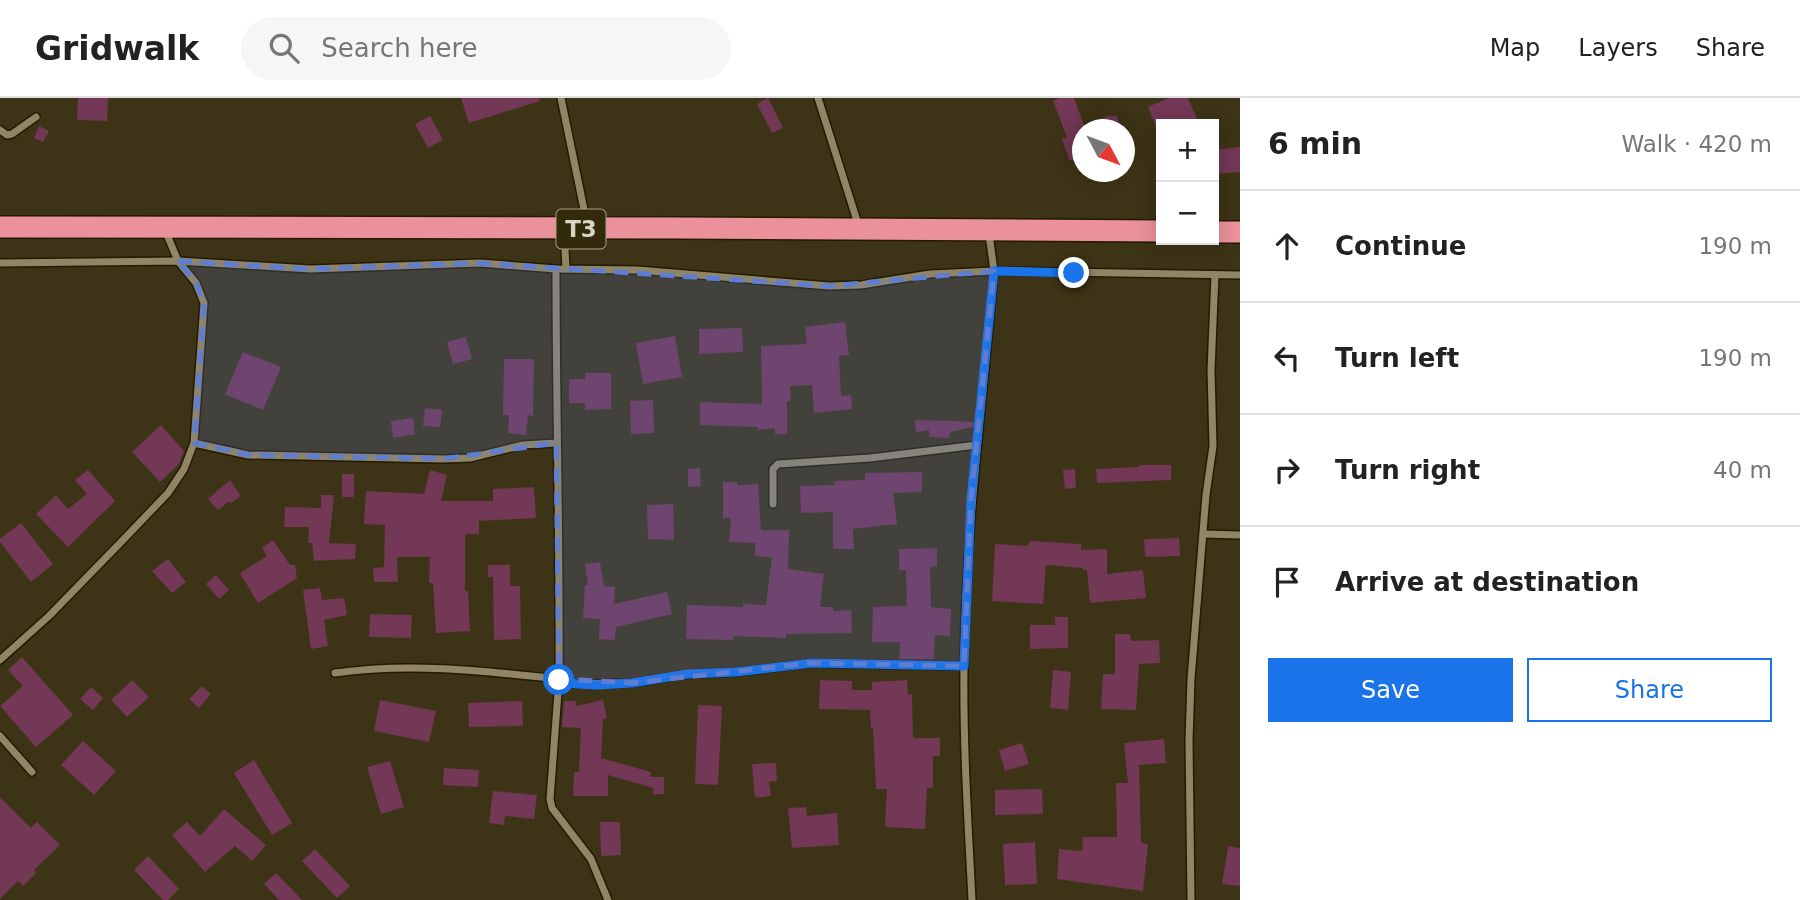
<!DOCTYPE html>
<html lang="en">
<head>
<meta charset="utf-8">
<style>
  :root { --surface:#fff; --page:#f6f6f6; --text:#222; --muted:#767676; --line:#e0e0e0; --accent:#1a73e8 }
  body { margin:0; font-family:"DejaVu Sans",sans-serif; background:var(--page); color:var(--text) }
  .controls { position:absolute; right:21px; top:21px; display:grid; overflow:hidden; border-radius:0px; box-shadow:0 4px 18px #0003 }
  .controls button { width:63px; height:63px; display:grid; place-items:center; padding:0; border:0; border-bottom:2px solid var(--line); background:var(--surface); color:var(--text); font:35px sans-serif }
  .compass { position:absolute; left:1072px; top:21px; width:63px; height:63px; border-radius:50%; background:var(--surface); box-shadow:0 4px 18px #0003; rotate:131deg }
  .stop { position:absolute; width:21px; height:21px; margin:-16px; border:5px solid #1a73e8; border-radius:50%; background:#fff }
  .stop.end { background:#1a73e8; border-color:#fff; box-shadow:0 2px 7px #0008 }
  .list { margin:0; padding:0; list-style:none }
  h2 { display:flex; justify-content:space-between; align-items:center; height:91px; margin:0; padding:0 28px; font-size:30px }
  h2 small { font-size:23px; font-weight:400; color:var(--muted) }
  .list li { display:grid; grid-template-columns:46px 1fr auto; gap:21px; align-items:center; box-sizing:border-box; height:112px; padding:0 28px; border-top:2px solid var(--line) }
  .list b { display:block; font-size:26px; white-space:nowrap }
  .list em { font-size:23px; font-style:normal; color:var(--muted) }
  .actions { display:flex; gap:14px; padding:21px 28px }
  .actions a { flex:1; padding:16px 0; border:2px solid var(--accent); border-radius:0px; text-align:center; font-size:24px; color:var(--accent) }
  .actions .main { background:var(--accent); color:#fff }
  .icon { flex:none; width:38px; height:38px; fill:none; stroke:currentColor; stroke-width:2; stroke-linecap:round; stroke-linejoin:round }
  .map { position:relative; flex:none; width:1240px; height:802px; overflow:hidden }
  header { display:flex; align-items:center; gap:42px; box-sizing:border-box; height:98px; padding:0 35px; background:var(--surface); border-bottom:2px solid var(--line) }
  header strong { font-size:33px }
  nav { display:flex; gap:38px; margin-inline-start:auto; font-size:24px }
  .search { width:490px; height:63px; background:var(--page); display:flex; align-items:center; gap:18px; box-sizing:border-box; padding:0 24px; border-radius:38px; color:var(--muted); font-size:26px }
  main { display:flex }
  aside { flex:1; background:var(--surface) }
  .map>svg:first-child { display:block }
  .building { fill:#723855 }
  .lines { fill:none; stroke-linecap:round; stroke-linejoin:round }
  .street-casing { stroke:#241a00; stroke-width:10 }
  .highway-casing { stroke:#241a00; stroke-width:24 }
  .street { stroke:#908565; stroke-width:7 }
  .highway { stroke:#eb919b; stroke-width:21 }
  .route { stroke:#1a73e8; stroke-width:9 }
  .marked { fill:#5f7dd1; fill-opacity:0.2; stroke:#5f7dd1; stroke-width:5; stroke-dasharray:14 9; stroke-linejoin:round }
  .labels { text-anchor:middle; stroke-width:5; stroke-linejoin:round; paint-order:stroke }
  .shield { fill:#33290b; stroke:#a8a18c; stroke-width:2 }
  .shield-label { font-size:23px; font-weight:bold; fill:#dad4c3 }
</style>
</head>
<body>
<header>
<strong>Gridwalk</strong>
<div class="search"><svg class="icon" aria-label="search" viewBox="0 0 24 24"><circle cx="10" cy="10" r="6"/><path d="M15 15l6 6"/></svg>Search here</div>
<nav><a>Map</a><a>Layers</a><a>Share</a></nav>
</header>
<main>
<div class="map">
<svg width="1240" height="802" viewBox="0 0 1240 802">
  <rect width="100%" height="100%" fill="#3d3316"/>
  <g class="building">
    <polygon points="78,0 108,0 107,23 77,22"/>
    <polygon points="461,0 539,0 540,3 469,25"/>
    <polygon points="768,0 783,30 772,35 757,6"/>
    <polygon points="1059,0 1074,0 1084,27 1111,17 1111,19 1116,17 1122,32 1082,32 1082,58 1070,63 1062,41 1067,39 1053,3"/>
    <polygon points="1169,0 1188,0 1199,26 1155,26 1148,9"/>
    <polygon points="430,18 443,42 428,50 415,26"/>
    <polygon points="39,28 49,33 43,44 34,40"/>
    <polygon points="1240,49 1240,74 1214,76 1214,52"/>
    <polygon points="845,224 849,257 839,258 841,298 851,297 852,311 814,315 812,287 790,288 791,303 787,303 787,336 775,336 775,330 758,332 758,329 700,327 700,304 762,306 761,248 807,246 805,229"/>
    <polygon points="742,230 743,254 699,256 699,231"/>
    <polygon points="675,238 682,279 643,286 636,245"/>
    <polygon points="466,239 472,261 453,266 447,244"/>
    <polygon points="243,254 281,269 263,312 225,296"/>
    <polygon points="504,261 534,261 533,318 528,317 526,337 508,335 509,317 503,317"/>
    <polygon points="585,275 611,275 611,311 585,312 585,305 569,305 569,281 585,281"/>
    <polygon points="653,302 654,335 631,336 630,303"/>
    <polygon points="425,310 442,312 440,329 423,328"/>
    <polygon points="413,320 415,336 393,340 391,323"/>
    <polygon points="915,322 952,323 974,324 973,329 950,334 949,340 929,339 929,332 916,334"/>
    <polygon points="161,327 184,353 179,366 160,384 132,354"/>
    <polygon points="1139,367 1171,367 1171,382 1097,385 1096,371 1139,369"/>
    <polygon points="700,370 701,388 688,389 688,371"/>
    <polygon points="1075,371 1076,390 1065,391 1063,372"/>
    <polygon points="88,372 115,403 68,449 36,416 56,397 68,411 87,396 75,382"/>
    <polygon points="430,372 447,377 441,403 493,403 493,391 534,389 536,420 479,423 479,436 465,436 465,493 468,493 470,533 436,535 433,485 429,485 430,459 397,459 398,484 374,484 373,470 384,469 385,427 364,426 366,393 424,396"/>
    <polygon points="922,374 922,394 893,395 897,426 853,431 854,451 833,451 833,414 801,415 800,388 835,387 834,383 865,382 865,375"/>
    <rect x="342" y="376" width="12" height="23"/>
    <polygon points="230,382 241,398 231,405 229,403 218,412 208,401"/>
    <polygon points="723,384 737,384 737,387 758,386 761,432 789,432 788,471 824,476 820,509 833,509 833,513 851,512 852,535 786,536 786,540 733,538 733,542 686,541 687,507 743,509 743,506 766,507 772,459 755,458 755,445 729,444 731,420 723,420"/>
    <polygon points="321,397 334,397 329,445 356,446 355,461 314,463 312,445 308,445 309,429 284,429 285,409 321,410"/>
    <polygon points="673,406 674,442 648,441 647,407"/>
    <polygon points="21,425 53,466 31,484 0,444 0,441"/>
    <polygon points="1179,440 1180,458 1145,459 1144,441"/>
    <polygon points="273,442 290,467 295,467 297,480 258,505 240,475 267,458 262,450"/>
    <polygon points="1029,443 1081,446 1081,452 1107,451 1107,476 1143,472 1146,500 1090,505 1087,472 1083,472 1083,470 1046,467 1043,506 992,503 995,446 1028,448"/>
    <polygon points="937,450 937,468 930,469 931,509 951,511 950,538 935,537 934,561 899,561 900,544 872,544 873,509 907,508 906,472 899,472 899,451"/>
    <polygon points="168,461 186,484 172,495 152,473"/>
    <polygon points="600,464 604,488 615,489 614,506 667,494 672,516 616,529 615,542 599,541 600,521 583,520 585,487 588,487 585,466"/>
    <polygon points="488,467 510,467 510,488 520,488 521,541 494,542 493,479 488,479"/>
    <polygon points="216,477 229,492 219,501 206,486"/>
    <polygon points="320,490 322,502 344,500 347,517 324,522 328,548 311,551 303,492"/>
    <polygon points="370,516 412,517 411,540 369,539"/>
    <polygon points="1055,519 1068,519 1068,550 1030,551 1030,527 1055,527"/>
    <polygon points="1115,536 1130,536 1131,543 1159,542 1160,565 1139,566 1136,612 1101,611 1103,576 1115,576"/>
    <polygon points="22,559 73,617 36,649 0,608 23,588 8,572"/>
    <polygon points="1053,572 1071,574 1068,612 1050,610"/>
    <polygon points="132,582 149,599 127,619 111,602"/>
    <polygon points="820,582 852,583 852,592 872,592 872,584 907,582 908,597 912,596 913,640 940,640 940,658 933,658 933,690 927,690 925,731 885,729 887,691 876,691 873,630 871,630 870,612 819,611"/>
    <polygon points="202,588 211,596 199,610 189,601"/>
    <polygon points="91,589 103,600 93,612 80,601"/>
    <polygon points="380,602 436,613 429,644 374,633"/>
    <polygon points="603,602 607,620 603,621 601,660 651,674 650,679 664,679 664,696 653,696 653,690 608,677 608,698 573,698 574,674 579,674 581,630 562,629 564,603 576,603 576,608"/>
    <polygon points="522,603 523,628 469,629 468,605"/>
    <polygon points="698,607 722,608 718,687 695,686"/>
    <polygon points="1164,641 1166,665 1139,667 1141,745 1148,746 1143,793 1057,781 1059,751 1082,753 1083,739 1117,739 1116,685 1128,685 1124,645"/>
    <polygon points="83,643 116,673 94,697 61,667"/>
    <polygon points="1022,645 1029,666 1005,673 999,652"/>
    <polygon points="254,662 292,725 272,737 234,675"/>
    <polygon points="390,663 404,709 381,716 367,669"/>
    <polygon points="776,665 777,683 769,684 771,698 755,700 752,666"/>
    <polygon points="444,670 479,672 478,689 443,687"/>
    <polygon points="1042,691 1043,716 995,717 995,692"/>
    <polygon points="493,693 537,697 534,721 505,718 504,727 489,725"/>
    <polygon points="0,699 31,730 37,724 60,747 34,772 36,775 23,788 18,783 0,801"/>
    <polygon points="806,709 807,718 837,715 839,747 792,750 788,710"/>
    <polygon points="224,711 266,747 252,763 235,748 205,774 172,737 187,724 200,738"/>
    <polygon points="600,724 620,724 621,757 601,758"/>
    <polygon points="1035,744 1037,786 1005,787 1003,746"/>
    <polygon points="1228,748 1240,750 1240,788 1222,786"/>
    <polygon points="315,751 350,788 337,800 302,763"/>
    <polygon points="148,758 179,791 168,802 163,802 134,772"/>
    <polygon points="276,775 302,802 279,802 264,786"/>
  </g>
  <g class="lines">
    <defs>
      <g id="street">
        <polyline points="561,0 587,126"/>
        <polyline points="818,0 859,129"/>
        <polyline points="0,32 7,37 12,36 36,19"/>
        <polyline points="564,131 566,171"/>
        <polyline points="0,165 178,163 310,171 480,165 556,171 638,172 829,188 861,187 930,176 994,173 1240,177"/>
        <polyline points="194,345 248,357 443,361 470,360 523,347 556,345"/>
        <polyline points="773,406 773,371 778,366 870,360 977,347"/>
        <polyline points="1204,436 1240,437"/>
        <polyline points="0,562 49,518 123,442 168,395 184,371 194,345 204,205 196,185 178,163 165,132"/>
        <path d="M335 575C410 564 485 573 559 581 560 445 556 308 556 171"/>
        <polyline points="0,638 32,674"/>
        <polyline points="608,802 591,761 552,710 550,701 559,581 576,586 632,585 687,576 736,574 812,565 964,568"/>
        <path d="M972 802C968 724 963 647 964 569 965 437 983 305 994 173L989 136"/>
        <polyline points="1191,802 1189,643 1191,581 1206,397 1213,348 1211,272 1215,177"/>
      </g>
      <g id="highway">
        <polyline points="0,129 683,130 1161,133"/>
        <polyline points="1214,134 1240,134"/>
      </g>
    </defs>
    <use href="#street" class="street-casing"/>
    <use href="#highway" class="highway-casing"/>
    <use href="#street" class="street"/>
    <use href="#highway" class="highway"/>
  </g>
  <g class="lines">
    <polyline class="route" points="559,582 576,586 598,587 632,585 687,576 736,574 812,565 964,568 971,402 994,173 1074,175"/>
  </g>
  <path class="marked" d="M178 163 310 171 480 165 829 188 994 173 971 402 964 568 812 565 632 585 559 581 556 345 443 361 248 357 194 345 204 205 196 185Z"/>
  <g class="labels">
    <rect class="shield" x="556.5" y="111.5" width="49" height="39" rx="5"/>
    <g class="shield-label">
      <text x="581" y="139">T3</text>
    </g>
  </g>
</svg>
<div class="controls">
<button>+</button>
<button>−</button>
</div>
<svg class="compass" viewBox="-18 -18 36 36"><path d="M0-13l5 13h-10z" fill="#e53935"/><path d="M0 13l5-13h-10z" fill="#767676"/></svg>
<div class="stop" style="left:559px;top:582px"></div>
<div class="stop end" style="left:1074px;top:175px"></div>
</div>
<aside>
<h2>6 min<small>Walk · 420 m</small></h2>
<ul class="list">
<li><svg class="icon" aria-label="ahead" viewBox="0 0 24 24"><path d="M12 20V5M6 11l6-6 6 6"/></svg><div><b>Continue</b></div><em>190 m</em></li>
<li><svg class="icon" aria-label="left" viewBox="0 0 24 24"><path d="M17 20v-9H6M10 6l-5 5 5 5"/></svg><div><b>Turn left</b></div><em>190 m</em></li>
<li><svg class="icon" aria-label="right" viewBox="0 0 24 24"><path d="M7 20v-9h11M14 6l5 5-5 5"/></svg><div><b>Turn right</b></div><em>40 m</em></li>
<li><svg class="icon" aria-label="arrive" viewBox="0 0 24 24"><path d="M6 21V4h12l-3 4 3 4H6"/></svg><div><b>Arrive at destination</b></div></li>
</ul>
<div class="actions"><a class="main">Save</a><a>Share</a></div>
</aside>
</main>
</body>
</html>
